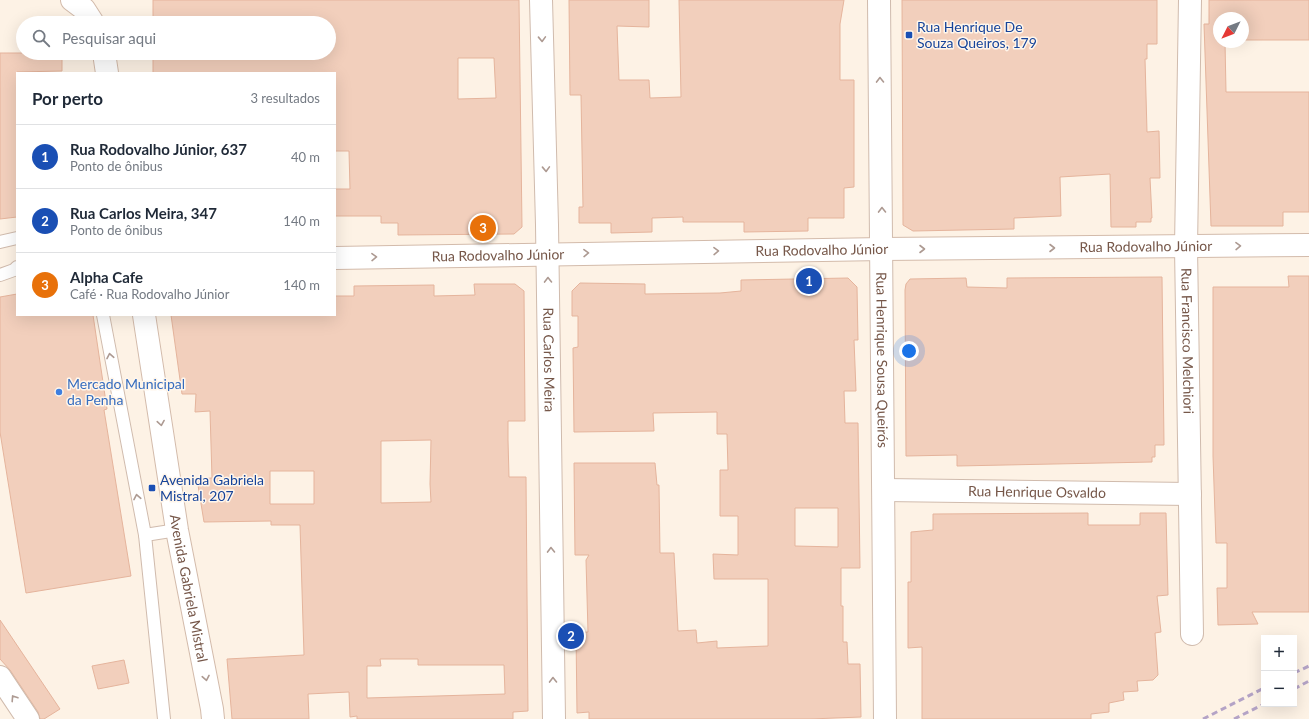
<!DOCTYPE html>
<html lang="pt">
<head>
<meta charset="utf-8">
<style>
  :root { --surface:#fff; --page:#f6f6f7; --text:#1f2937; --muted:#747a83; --line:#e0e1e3; --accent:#e86348 }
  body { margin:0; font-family:Lato,sans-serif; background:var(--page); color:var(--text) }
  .controls { position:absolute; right:12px; bottom:12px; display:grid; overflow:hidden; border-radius:0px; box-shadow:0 4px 16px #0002 }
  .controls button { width:36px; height:36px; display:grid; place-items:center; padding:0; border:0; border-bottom:1px solid var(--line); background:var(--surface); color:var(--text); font:20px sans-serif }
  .compass { position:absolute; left:1213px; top:12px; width:36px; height:36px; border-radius:50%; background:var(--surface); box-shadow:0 4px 16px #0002; rotate:228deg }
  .you { position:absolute; left:909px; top:351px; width:14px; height:14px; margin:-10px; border:3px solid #fff; border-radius:50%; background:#1a73e8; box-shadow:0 0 0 6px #1a73e833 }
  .badge { display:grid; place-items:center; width:26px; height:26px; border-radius:50%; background:var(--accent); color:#fff; font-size:13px; font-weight:700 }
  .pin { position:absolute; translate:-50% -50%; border:2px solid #fff; box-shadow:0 1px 4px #0006 }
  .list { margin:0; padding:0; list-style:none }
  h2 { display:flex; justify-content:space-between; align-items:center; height:52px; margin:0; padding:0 16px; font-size:17px }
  h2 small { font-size:13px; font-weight:400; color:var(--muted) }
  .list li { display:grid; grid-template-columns:26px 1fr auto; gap:12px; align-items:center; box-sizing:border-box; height:64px; padding:0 16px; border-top:1px solid var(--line) }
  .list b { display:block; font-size:15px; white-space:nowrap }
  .list p { margin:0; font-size:13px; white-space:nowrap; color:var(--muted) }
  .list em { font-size:13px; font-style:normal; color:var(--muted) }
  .icon { flex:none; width:22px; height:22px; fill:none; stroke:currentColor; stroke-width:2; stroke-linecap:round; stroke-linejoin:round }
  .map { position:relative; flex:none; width:1309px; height:719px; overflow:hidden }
  .search { position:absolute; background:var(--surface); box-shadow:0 4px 16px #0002; left:16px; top:16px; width:320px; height:44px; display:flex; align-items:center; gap:10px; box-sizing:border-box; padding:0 14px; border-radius:22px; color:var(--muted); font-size:15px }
  .panel { position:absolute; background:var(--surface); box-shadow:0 4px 16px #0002; left:16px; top:72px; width:320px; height:244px; border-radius:0px }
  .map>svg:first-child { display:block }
  .building { fill:#f2cfbc; stroke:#e5b49c; fill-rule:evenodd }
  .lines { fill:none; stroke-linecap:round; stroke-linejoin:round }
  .service-casing { stroke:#d0bbad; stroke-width:14 }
  .minor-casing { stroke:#d0bbad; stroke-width:24 }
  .secondary-casing { stroke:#d3bbab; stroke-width:24 }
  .service { stroke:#fff; stroke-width:12 }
  .minor { stroke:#fff; stroke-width:22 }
  .secondary { stroke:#fff; stroke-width:22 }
  .rail { stroke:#b4a3c6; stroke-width:3; stroke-dasharray:6 4; stroke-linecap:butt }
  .oneway { stroke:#ad9a92 }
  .transit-dot { fill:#1a4fb4; stroke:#fff6eb; stroke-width:1.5 }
  .shop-dot { fill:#3f7fe0; stroke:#fff6eb; stroke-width:1.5 }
  .labels { text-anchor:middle; stroke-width:3; stroke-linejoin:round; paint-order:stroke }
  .transit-label { font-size:14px; fill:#164399; stroke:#fff6eb; text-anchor:start }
  .street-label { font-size:14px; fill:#765749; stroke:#fff6eb }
  .shop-label { font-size:14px; fill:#366cbe; stroke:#fff6eb; text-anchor:start }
</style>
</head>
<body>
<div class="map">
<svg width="1309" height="719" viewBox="0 0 1309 719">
  <rect width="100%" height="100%" fill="#fdf2e5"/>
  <g class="building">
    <path d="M153 0H519L522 227 514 234 398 235V223H381V216H335V189H350L349 151H335V73H153V53H329V23H153ZM458 58H494L496 98 458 99Z"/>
    <polygon points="569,0 649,0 649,27 617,26 619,80 649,80 650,98 681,97 679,0 844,0 840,24 840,80 854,80 854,187 844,188 844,218 808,218 808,231 744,232 744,222 683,222 683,217 652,218 652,232 611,233 611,223 579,223 579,207 583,207 581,95 570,95"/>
    <polygon points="902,0 1157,0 1157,44 1147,44 1147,59 1145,59 1147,132 1159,131 1160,178 1150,178 1152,218 1151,218 1151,222 1136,222 1136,227 1111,227 1110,174 1060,177 1061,216 1014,218 1014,229 913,231 903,225"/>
    <polygon points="1209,0 1309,0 1309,40 1243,40 1243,18 1219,18 1219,42 1225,42 1226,92 1309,92 1309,212 1283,212 1283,226 1211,226 1204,24 1209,24"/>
    <polygon points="0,53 62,53 62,71 17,72 17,217 0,219"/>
    <polygon points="1288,276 1309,276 1309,612 1252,612 1258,624 1218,625 1217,588 1227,588 1227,543 1216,543 1213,456 1213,287 1289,287"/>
    <polygon points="1162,277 1164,445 1155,445 1155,457 1152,457 1152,462 957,466 957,455 906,456 905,290 906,284 910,279 966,278 967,287 1007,288 1007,278"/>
    <path d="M848 278 857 287 858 340H854L856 391H844L845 423H858L860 568H841V606H843V642H847L848 664H860L861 717 810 719H589V712L577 713 576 633 588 632 586 560 589 555H575L574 463H655L657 485H659L660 553H674L678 631 696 630 697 643 717 641V648L768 646V579H714L713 554 738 555V516H720V470H728L727 434H717V412L653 413 654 431 574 432 573 348 578 347V316H572V291L580 283 645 284V294L720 293 741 291V280ZM795 508H838V547L795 546Z"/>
    <path d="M474 284H515L524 291 525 421H508V440L509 477H526L528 711 513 712V719H357V716L350 717 349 692 308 694 309 719H232L227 659 304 655 300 525H271V521L204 522 197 479 212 478 210 411 195 412 196 394H182L171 315H335V296H354V286L434 285V296L475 295ZM431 440 430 484 431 502 381 503V441ZM270 471H314V504H270ZM380 659H418V665H504L505 694 367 698V666H381Z"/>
    <polygon points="17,294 17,315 93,315 107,409 104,410 131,576 26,593 0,432 0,297"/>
    <polygon points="1088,513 1088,525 1140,525 1140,513 1166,513 1168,595 1157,596 1161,632 1155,633 1158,675 1153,680 1137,681 1138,691 1123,692 1124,700 1109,703 1109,712 1091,714 1091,719 922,719 922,647 908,648 908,582 911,582 911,532 933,530 933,514"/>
    <polygon points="0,620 60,709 44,719 40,719 38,712 10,670 0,659"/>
    <polygon points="124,660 129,683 98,689 92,666"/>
  </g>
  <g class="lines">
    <defs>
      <g id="service">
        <polyline points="0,242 17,238"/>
        <polyline points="0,275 14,270 17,267"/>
        <polyline points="103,315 145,535 164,719"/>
        <polyline points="145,535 177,530"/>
      </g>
      <g id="minor">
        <path id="s1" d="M541 0 547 225 554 719"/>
        <path id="s2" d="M879 0 885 719"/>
        <path id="s3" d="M1190 0 1186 247 1192 634"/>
        <path id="s4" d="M885 490 1190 494"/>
        <polyline points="0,677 28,719"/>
      </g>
      <g id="secondary">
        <polyline points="72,0 84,9 93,23"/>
        <polyline points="104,53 107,73"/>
        <path id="s5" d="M335 258 883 249 1309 245"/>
        <path id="s6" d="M144 315 177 530 212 709 213 719"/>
      </g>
    </defs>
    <use href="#service" class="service-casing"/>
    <use href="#minor" class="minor-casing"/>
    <use href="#secondary" class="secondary-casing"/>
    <use href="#service" class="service"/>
    <use href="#minor" class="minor"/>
    <use href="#secondary" class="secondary"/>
    <g class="rail">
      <polyline points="1294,673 1309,666"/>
      <polyline points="1294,689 1309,681"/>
      <polyline points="1203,719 1264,688"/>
      <polyline points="1234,719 1264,704"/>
    </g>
  </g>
  <defs><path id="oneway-chevron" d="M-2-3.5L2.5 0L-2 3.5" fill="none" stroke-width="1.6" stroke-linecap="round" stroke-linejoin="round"/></defs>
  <g class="oneway">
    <use href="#oneway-chevron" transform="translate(542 39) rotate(88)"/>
    <use href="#oneway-chevron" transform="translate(880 80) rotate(-91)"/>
    <use href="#oneway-chevron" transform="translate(546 169) rotate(88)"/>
    <use href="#oneway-chevron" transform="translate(882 210) rotate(-91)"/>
    <use href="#oneway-chevron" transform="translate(1238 246) rotate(-1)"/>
    <use href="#oneway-chevron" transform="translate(1052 248)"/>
    <use href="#oneway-chevron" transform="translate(922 249)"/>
    <use href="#oneway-chevron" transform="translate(716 251) rotate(-1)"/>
    <use href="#oneway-chevron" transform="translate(586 253) rotate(-1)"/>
    <use href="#oneway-chevron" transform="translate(374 257) rotate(-1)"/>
    <use href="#oneway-chevron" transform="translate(548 280) rotate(-91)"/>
    <use href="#oneway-chevron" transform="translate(110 356) rotate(-101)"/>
    <use href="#oneway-chevron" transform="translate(161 423) rotate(81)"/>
    <use href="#oneway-chevron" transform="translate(137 497) rotate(-101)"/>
    <use href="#oneway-chevron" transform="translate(551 550) rotate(-91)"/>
    <use href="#oneway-chevron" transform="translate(206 678) rotate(79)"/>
    <use href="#oneway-chevron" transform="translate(553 680) rotate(-91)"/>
    <use href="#oneway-chevron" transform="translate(14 698) rotate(-123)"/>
  </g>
  <g class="transit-dot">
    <rect x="905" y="31" width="8" height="8" rx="2"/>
    <rect x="148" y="484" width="8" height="8" rx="2"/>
  </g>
  <circle class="shop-dot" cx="59" cy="392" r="4"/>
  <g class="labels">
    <g class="transit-label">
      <text x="917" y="32">Rua Henrique De<tspan x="917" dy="16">Souza Queiros, 179</tspan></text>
      <text x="160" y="485">Avenida Gabriela<tspan x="160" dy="16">Mistral, 207</tspan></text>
    </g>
    <g class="street-label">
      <text dy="5" stroke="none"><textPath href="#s5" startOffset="811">Rua Rodovalho Júnior</textPath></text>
      <text dy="5" stroke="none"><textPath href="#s5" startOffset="487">Rua Rodovalho Júnior</textPath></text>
      <text dy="5" stroke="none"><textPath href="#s5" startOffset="163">Rua Rodovalho Júnior</textPath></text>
      <text dy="5" stroke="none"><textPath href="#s3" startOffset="341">Rua Francisco Melchiori</textPath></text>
      <text dy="5" stroke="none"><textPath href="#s1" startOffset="360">Rua Carlos Meira</textPath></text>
      <text dy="5" stroke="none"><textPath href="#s2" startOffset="360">Rua Henrique Sousa Queirós</textPath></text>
      <text dy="5" stroke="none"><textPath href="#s4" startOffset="152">Rua Henrique Osvaldo</textPath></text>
      <text dy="5" stroke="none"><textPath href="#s6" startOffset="277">Avenida Gabriela Mistral</textPath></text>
    </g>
    <g class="shop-label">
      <text x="67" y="389">Mercado Municipal<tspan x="67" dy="16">da Penha</tspan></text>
    </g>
  </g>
</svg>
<div class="controls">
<button>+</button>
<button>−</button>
</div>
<svg class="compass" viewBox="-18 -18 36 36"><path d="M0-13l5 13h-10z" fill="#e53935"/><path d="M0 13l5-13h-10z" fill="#747a83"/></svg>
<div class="you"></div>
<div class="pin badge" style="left:809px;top:281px;background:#1a4fb4">1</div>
<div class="pin badge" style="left:571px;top:636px;background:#1a4fb4">2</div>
<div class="pin badge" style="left:483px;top:228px;background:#e8710a">3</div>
<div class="search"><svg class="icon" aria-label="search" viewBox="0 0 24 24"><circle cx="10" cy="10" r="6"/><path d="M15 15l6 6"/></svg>Pesquisar aqui</div>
<section class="panel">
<h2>Por perto<small>3 resultados</small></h2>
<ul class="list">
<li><span class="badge" style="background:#1a4fb4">1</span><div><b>Rua Rodovalho Júnior, 637</b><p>Ponto de ônibus</p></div><em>40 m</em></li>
<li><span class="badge" style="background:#1a4fb4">2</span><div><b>Rua Carlos Meira, 347</b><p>Ponto de ônibus</p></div><em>140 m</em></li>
<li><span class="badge" style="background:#e8710a">3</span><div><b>Alpha Cafe</b><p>Café · Rua Rodovalho Júnior</p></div><em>140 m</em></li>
</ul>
</section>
</div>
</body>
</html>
